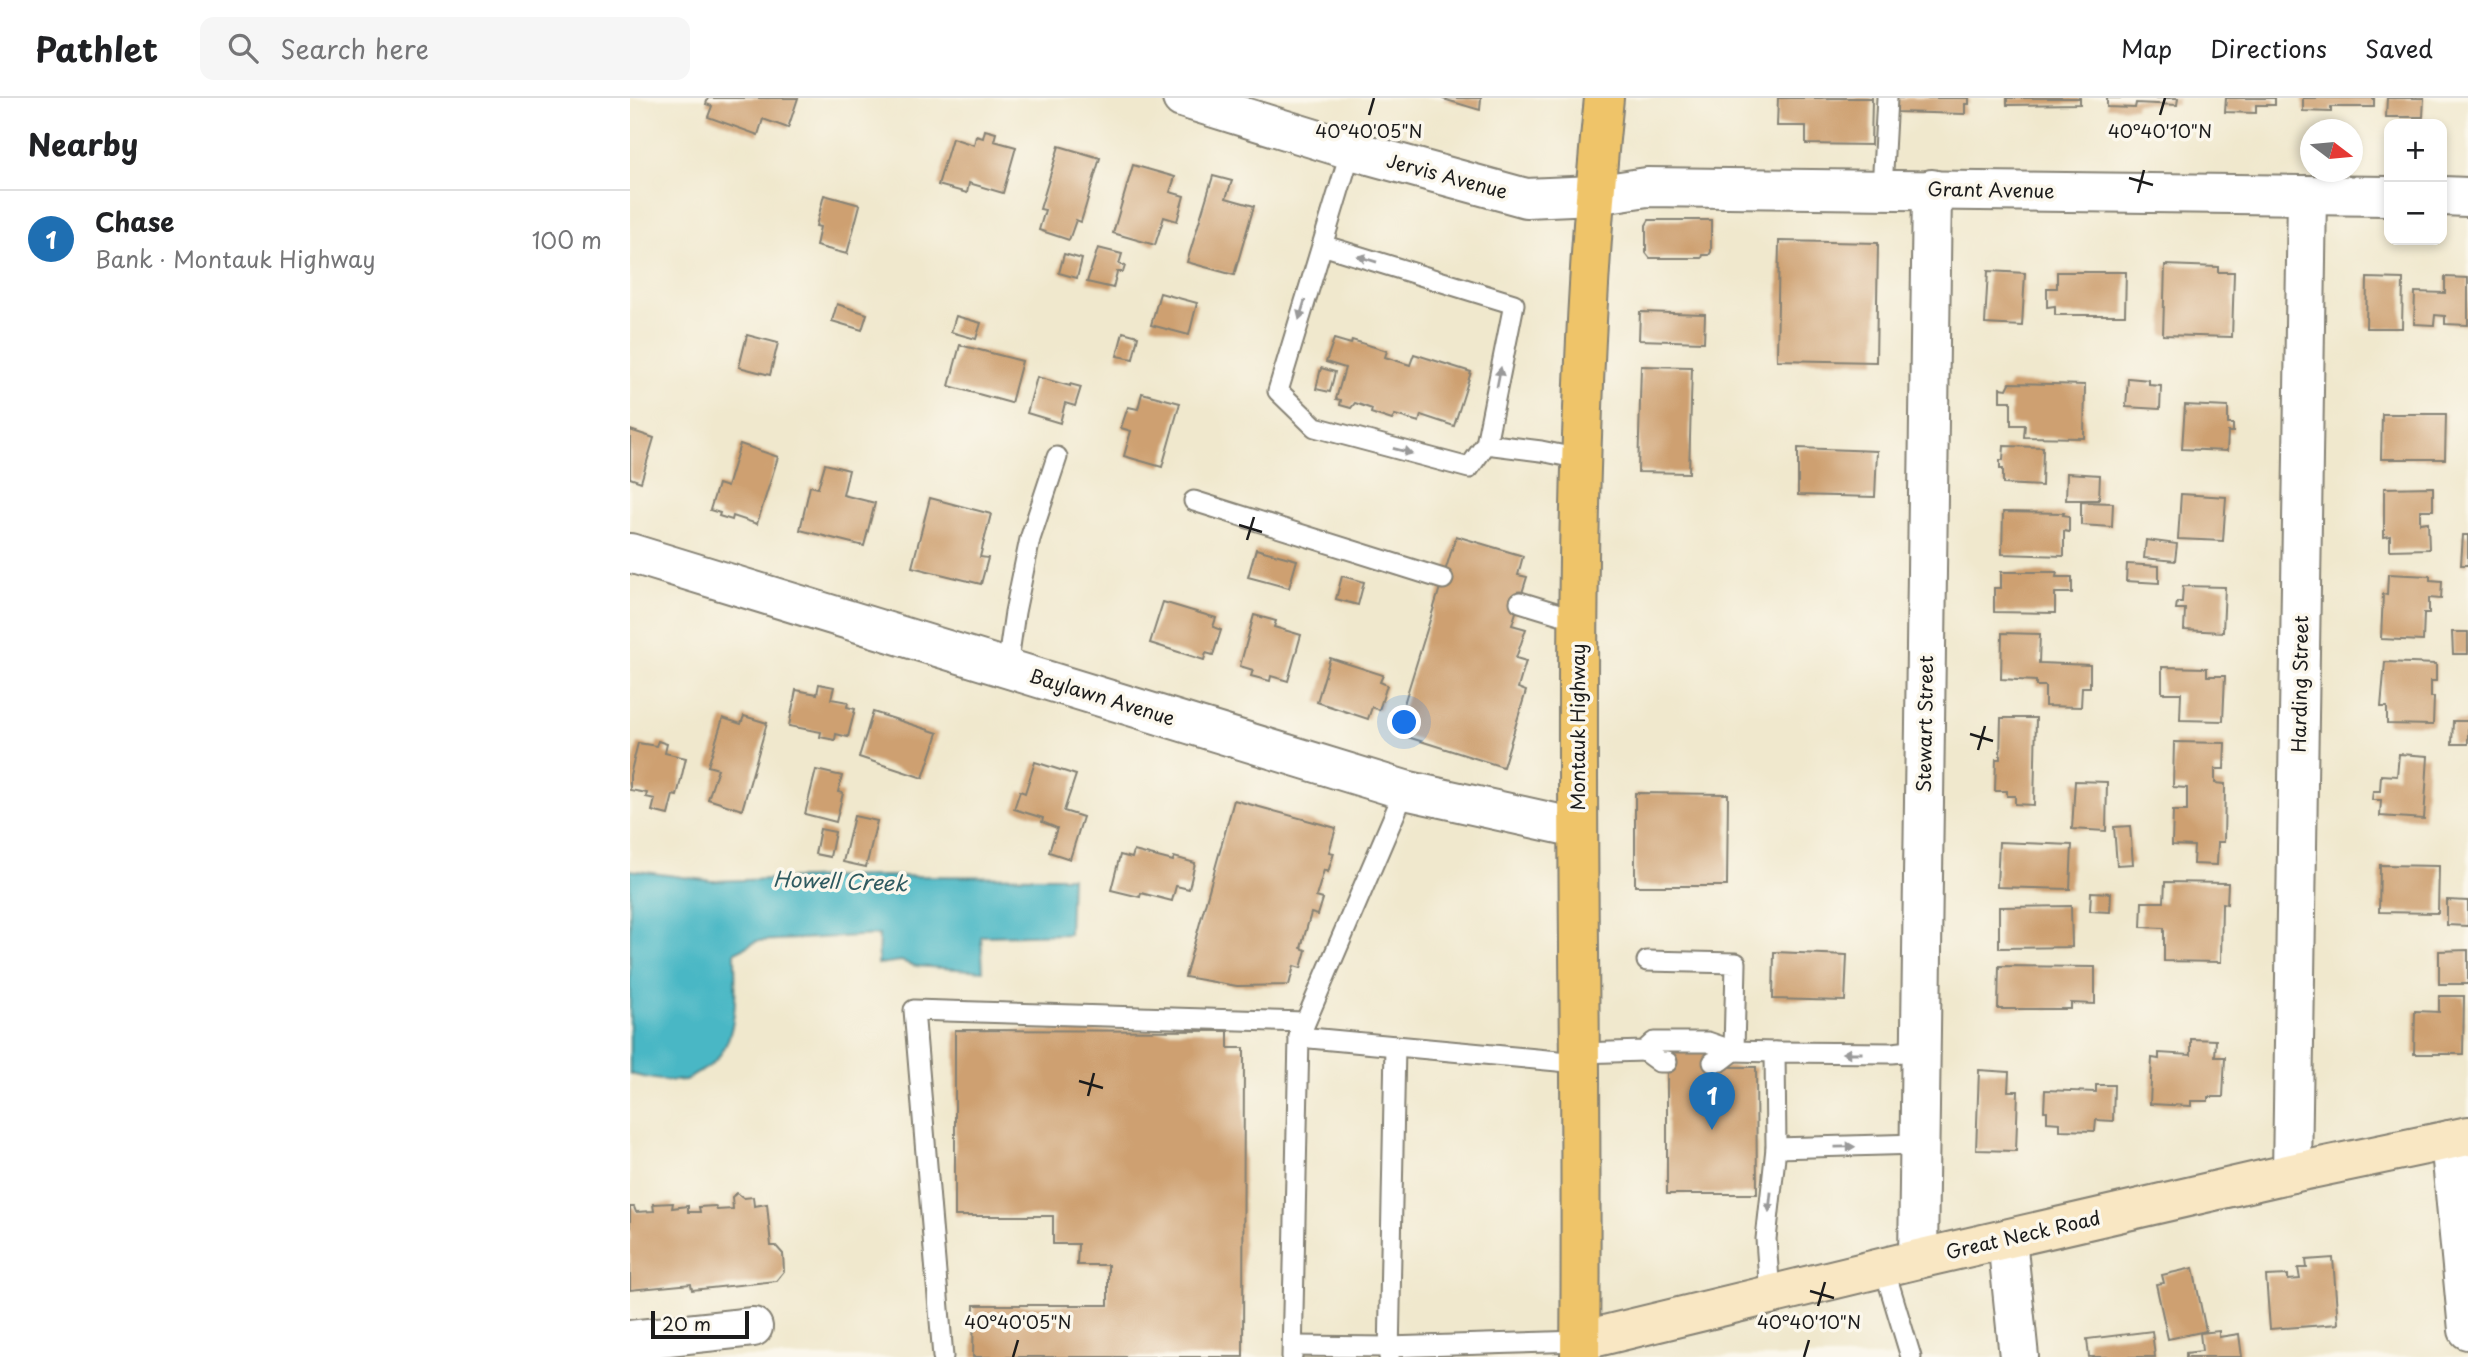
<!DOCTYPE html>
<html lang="en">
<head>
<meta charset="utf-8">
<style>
  :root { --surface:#fff; --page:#f6f6f6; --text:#202124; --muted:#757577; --line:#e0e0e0; --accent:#1f6fb2 }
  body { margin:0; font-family:"Playpen Sans",sans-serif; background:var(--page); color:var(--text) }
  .controls { position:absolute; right:21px; top:21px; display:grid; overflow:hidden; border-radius:14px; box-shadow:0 4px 10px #0003 }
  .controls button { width:63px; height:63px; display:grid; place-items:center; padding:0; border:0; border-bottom:2px solid var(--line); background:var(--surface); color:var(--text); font:35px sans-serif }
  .compass { position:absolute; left:1670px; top:21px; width:63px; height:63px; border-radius:50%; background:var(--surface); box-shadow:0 4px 10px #0003; rotate:106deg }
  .scale { position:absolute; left:21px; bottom:18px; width:98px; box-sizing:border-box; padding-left:7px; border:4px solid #1c1c1c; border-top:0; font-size:19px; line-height:24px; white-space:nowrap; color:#1c1c1c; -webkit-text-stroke:5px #fbf7ec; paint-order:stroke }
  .you { position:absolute; left:775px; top:625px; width:24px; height:24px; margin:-18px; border:5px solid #fff; border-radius:50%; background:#1a73e8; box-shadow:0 0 0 10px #1a73e833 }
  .badge { display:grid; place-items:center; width:46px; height:46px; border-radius:50%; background:var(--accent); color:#fff; font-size:23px; font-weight:700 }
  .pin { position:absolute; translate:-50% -58px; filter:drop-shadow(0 2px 4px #0008) }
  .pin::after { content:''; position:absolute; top:37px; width:24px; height:21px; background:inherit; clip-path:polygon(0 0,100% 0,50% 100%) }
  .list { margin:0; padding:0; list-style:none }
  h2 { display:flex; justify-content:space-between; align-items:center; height:91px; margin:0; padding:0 28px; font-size:30px }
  h2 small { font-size:23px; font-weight:400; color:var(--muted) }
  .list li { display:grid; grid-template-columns:46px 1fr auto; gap:21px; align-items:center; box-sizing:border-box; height:98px; padding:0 28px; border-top:2px solid var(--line) }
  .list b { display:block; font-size:26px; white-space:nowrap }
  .list p { margin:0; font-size:23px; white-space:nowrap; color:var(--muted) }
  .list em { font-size:23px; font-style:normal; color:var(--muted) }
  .icon { flex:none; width:38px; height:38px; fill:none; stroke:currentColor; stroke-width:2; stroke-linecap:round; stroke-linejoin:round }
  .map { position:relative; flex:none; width:1838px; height:1259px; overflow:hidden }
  header { display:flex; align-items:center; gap:42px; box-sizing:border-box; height:98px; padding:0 35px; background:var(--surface); border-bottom:2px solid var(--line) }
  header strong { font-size:33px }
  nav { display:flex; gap:38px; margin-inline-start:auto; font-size:24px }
  .search { width:490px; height:63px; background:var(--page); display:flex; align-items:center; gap:18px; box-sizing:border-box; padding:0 24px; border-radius:14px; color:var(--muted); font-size:26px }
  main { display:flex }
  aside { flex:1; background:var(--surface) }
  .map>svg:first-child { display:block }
  .water { fill:#4ab7c5; stroke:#336a70; stroke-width:2 }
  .building { fill:#cea071 }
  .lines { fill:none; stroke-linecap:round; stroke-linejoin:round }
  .service-casing { stroke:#868274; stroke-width:23 }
  .minor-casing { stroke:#868274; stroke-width:42 }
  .secondary-casing { stroke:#868274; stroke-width:42 }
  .primary-casing { stroke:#868274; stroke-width:42 }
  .service { stroke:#fff; stroke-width:19 }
  .minor { stroke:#fff; stroke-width:38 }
  .secondary { stroke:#f9e7c3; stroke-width:38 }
  .primary { stroke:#efc469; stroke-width:38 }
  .oneway { fill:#999 }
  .ticks { fill:none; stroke:#1c1c1c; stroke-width:2.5 }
  .labels { text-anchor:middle; stroke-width:7; stroke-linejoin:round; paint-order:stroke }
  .street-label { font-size:19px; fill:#1c1c1c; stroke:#fbf7ec }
  .water-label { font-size:21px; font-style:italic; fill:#2e5a60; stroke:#fbf7ec }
  .ticks-label { font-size:18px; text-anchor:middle; fill:#1c1c1c; stroke:#fbf7ec; stroke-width:7; stroke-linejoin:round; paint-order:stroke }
</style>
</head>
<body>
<header>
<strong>Pathlet</strong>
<div class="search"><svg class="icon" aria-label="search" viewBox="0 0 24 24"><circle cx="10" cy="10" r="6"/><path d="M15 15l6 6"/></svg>Search here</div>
<nav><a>Map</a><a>Directions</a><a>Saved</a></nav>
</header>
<main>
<aside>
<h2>Nearby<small></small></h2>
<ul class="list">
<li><span class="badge">1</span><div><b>Chase</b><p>Bank · Montauk Highway</p></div><em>100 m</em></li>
</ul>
</aside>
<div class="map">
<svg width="1838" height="1259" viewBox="0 0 1838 1259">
  <rect width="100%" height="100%" fill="#fbf7ec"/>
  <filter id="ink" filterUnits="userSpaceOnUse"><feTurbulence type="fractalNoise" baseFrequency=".0143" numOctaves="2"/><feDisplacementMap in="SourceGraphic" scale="14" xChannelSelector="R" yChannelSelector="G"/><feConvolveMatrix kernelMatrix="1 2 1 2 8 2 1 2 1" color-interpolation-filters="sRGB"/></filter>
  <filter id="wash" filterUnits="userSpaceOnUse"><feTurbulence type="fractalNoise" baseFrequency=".00686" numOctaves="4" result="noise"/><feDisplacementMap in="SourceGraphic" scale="28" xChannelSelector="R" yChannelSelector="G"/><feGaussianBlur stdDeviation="1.57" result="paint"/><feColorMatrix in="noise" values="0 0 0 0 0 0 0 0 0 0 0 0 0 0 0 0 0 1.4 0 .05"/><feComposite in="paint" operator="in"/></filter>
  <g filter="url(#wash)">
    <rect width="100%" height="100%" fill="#f0e8cd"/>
    <path class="water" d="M0 772 82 783 240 778 441 779 439 836 351 838 353 873 285 868 271 863 248 866 249 837 127 843 105 854C105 894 112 953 70 974 65 976 60 981 55 982 38 985 16 980 0 976Z"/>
    <g id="blocks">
      <g class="building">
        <polygon points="78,0 168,0 158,30 133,21 128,37 78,19 82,8 76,6"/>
        <polygon points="813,0 851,0 850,12 813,1"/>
        <polygon points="1148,0 1242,0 1241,47 1176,46 1176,28 1147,28"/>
        <polygon points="1267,0 1339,0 1339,6 1335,6 1335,16 1267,14"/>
        <polygon points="1377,0 1450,0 1450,6 1377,7"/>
        <polygon points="1477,0 1548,0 1547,7 1506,5 1505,10 1477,9"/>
        <polygon points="1596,0 1645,0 1645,7 1626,7 1626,15 1595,14"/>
        <polygon points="1673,0 1744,0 1744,9 1701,9 1701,14 1673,13"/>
        <polygon points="1757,0 1794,0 1793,19 1756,19"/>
        <polygon points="355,32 366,35 364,43 386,49 373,95 339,85 337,95 308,87 322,40 344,47 346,38 353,40"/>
        <polygon points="429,48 470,60 451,124 446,122 439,142 409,132 415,112 410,111"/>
        <polygon points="503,67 545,79 540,94 554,98 547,123 534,119 525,147 483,135"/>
        <polygon points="583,78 602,83 596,100 624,108 604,177 557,164"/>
        <polygon points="194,97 230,107 217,156 186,148 190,129 186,128"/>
        <polygon points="1019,122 1081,122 1081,154 1079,157 1073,157 1072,160 1020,160 1016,155 1016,127"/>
        <polygon points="1149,143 1248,145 1246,264 1147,262"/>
        <polygon points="468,150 492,156 489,166 495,168 493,174 487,174 483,190 457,184"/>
        <polygon points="434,156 452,161 447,180 429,175"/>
        <polygon points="1535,167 1588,169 1588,174 1604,174 1602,239 1533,237"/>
        <polygon points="1358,173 1395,175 1392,228 1355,226"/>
        <polygon points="1427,174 1496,174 1495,217 1425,217 1425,208 1417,209 1417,190 1427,190"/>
        <polygon points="1815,179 1838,180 1838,227 1815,226 1815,218 1805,217 1804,227 1784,226 1785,194 1815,195"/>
        <polygon points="1737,180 1773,181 1772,230 1736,230"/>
        <polygon points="530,195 567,205 559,237 521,227"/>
        <polygon points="207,206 237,216 232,232 202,223"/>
        <polygon points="1010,214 1075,216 1074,244 1009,242"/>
        <polygon points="326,218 351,225 346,241 321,234"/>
        <polygon points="493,234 508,238 503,261 487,258"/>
        <polygon points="117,237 148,245 140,277 109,269"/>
        <polygon points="704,241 721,246 722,242 757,253 755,259 780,267 784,256 841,274 824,328 791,317 789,324 765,317 762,322 741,315 742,311 725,305 721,310 710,307 711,302 706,301 715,270 696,264"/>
        <polygon points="330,247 392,263 381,305 319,288"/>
        <polygon points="1011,268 1062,269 1059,375 1008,374"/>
        <polygon points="691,270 705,274 700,294 686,291"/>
        <polygon points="407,279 440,288 440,286 451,289 445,308 435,305 430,325 397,315"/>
        <polygon points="1498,280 1519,282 1519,287 1531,288 1530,311 1496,309"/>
        <polygon points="1380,285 1455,287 1454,340 1394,339 1395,327 1381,327 1381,303 1370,303 1370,290 1377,291"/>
        <polygon points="512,295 550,305 532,369 494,358 501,333 491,330 498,309 508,311"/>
        <polygon points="1555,307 1598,309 1598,326 1603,326 1603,334 1598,334 1597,353 1552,351"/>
        <polygon points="1752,316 1816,316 1815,361 1751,361"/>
        <polygon points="0,332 24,340 11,384 0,380"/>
        <polygon points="110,346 148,359 127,426 103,418 102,422 89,418 90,415 80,412 88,386 97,389"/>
        <polygon points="1374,348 1413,349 1412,388 1373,386 1373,371 1370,371 1370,362 1373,362"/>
        <polygon points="1168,350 1247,353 1245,399 1168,397"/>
        <polygon points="195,366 219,372 213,397 245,405 234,448 170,432 180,388 188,390"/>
        <polygon points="1437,375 1470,377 1469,402 1436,402"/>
        <polygon points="1803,389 1803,412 1790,412 1790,425 1798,424 1799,451 1760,452 1760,438 1754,439 1754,390"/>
        <polygon points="1551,396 1596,399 1593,443 1548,441"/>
        <polygon points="300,400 361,416 350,459 358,460 351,486 282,469"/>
        <polygon points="1451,404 1483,405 1482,429 1451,427"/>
        <polygon points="1373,414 1434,415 1433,417 1439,418 1439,434 1434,433 1434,458 1372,456"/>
        <polygon points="1833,437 1838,437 1838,467 1831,467"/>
        <polygon points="826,438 893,458 888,477 897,479 882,527 896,531 886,560 896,563 888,590 896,593 873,669 765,635"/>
        <polygon points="1516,442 1547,446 1545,463 1514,460"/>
        <polygon points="626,451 667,462 659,490 618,479"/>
        <polygon points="1497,466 1529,468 1529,485 1496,483"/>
        <polygon points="1371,474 1427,474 1426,479 1442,479 1442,495 1425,495 1425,515 1364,514 1364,490 1371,490"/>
        <polygon points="1758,476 1800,478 1800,482 1812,483 1811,501 1799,500 1799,515 1794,515 1793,543 1751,541 1753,496 1757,497"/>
        <polygon points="712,478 734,484 728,507 706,501"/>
        <polygon points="1553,488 1595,489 1593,534 1554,532 1555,511 1546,511 1547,504 1552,504"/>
        <polygon points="533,504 586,520 583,529 591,532 583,557 576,555 574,562 520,545"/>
        <polygon points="624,517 646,523 644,529 671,537 658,583 641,578 640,583 621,578 623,572 610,568"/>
        <polygon points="1822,534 1838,534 1838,556 1823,556"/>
        <polygon points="1372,535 1410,536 1409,565 1460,567 1460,589 1452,589 1451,609 1415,608 1415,588 1406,588 1406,583 1371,581"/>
        <polygon points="700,560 753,577 750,584 757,587 749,612 742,609 738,621 687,604"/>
        <polygon points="1755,564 1806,566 1806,583 1801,583 1801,599 1804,599 1803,627 1757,626 1757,609 1751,609"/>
        <polygon points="1532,569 1577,570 1577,578 1595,578 1593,623 1550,622 1551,595 1532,595"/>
        <polygon points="189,586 204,589 201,601 218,604 217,609 225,611 218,639 206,636 205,642 190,639 191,634 159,628 166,592 187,596"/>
        <polygon points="243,614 308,635 293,680 229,659"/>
        <polygon points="114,618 137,625 112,712 78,701 88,671 78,668 93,620 111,626"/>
        <polygon points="1371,620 1406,620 1404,707 1385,706 1385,698 1377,698 1377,693 1365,693 1366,661 1370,661"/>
        <polygon points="1823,623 1838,623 1838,646 1822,646"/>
        <polygon points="28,643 37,646 35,655 56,660 47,698 43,697 38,717 22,713 25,701 16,699 17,695 0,692 0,677 8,645 26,648"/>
        <polygon points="1544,644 1595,645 1594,671 1585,671 1585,685 1595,686 1594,744 1588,744 1587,767 1563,766 1564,748 1542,747 1543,713 1557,713 1557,690 1543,689"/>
        <polygon points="1769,656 1798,658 1794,721 1750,718 1751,702 1742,702 1743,693 1750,693 1751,677 1767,678"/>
        <polygon points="405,664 446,677 434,713 453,719 440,761 419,754 427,730 412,724 413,720 384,711 390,693 395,695"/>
        <polygon points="186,672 212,678 208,694 213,695 206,724 175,716"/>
        <polygon points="1445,683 1477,684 1476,733 1442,731"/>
        <polygon points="1005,695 1098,696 1097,788 1005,788"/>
        <polygon points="604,702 706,730 699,754 704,755 698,774 694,772 686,799 693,801 688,817 681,815 671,850 676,852 671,870 664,868 659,887 607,888 555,879"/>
        <polygon points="224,718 247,723 236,769 213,764"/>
        <polygon points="1500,728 1503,766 1487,767 1484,729"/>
        <polygon points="190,731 205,734 200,759 185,756"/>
        <polygon points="1369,744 1442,747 1440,791 1367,789"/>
        <polygon points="504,753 543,763 544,759 565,765 559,791 546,788 542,803 511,795 510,799 481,792 490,757 502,760"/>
        <polygon points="1750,767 1809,768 1808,815 1749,814"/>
        <polygon points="1535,784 1598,785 1597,806 1592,805 1591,864 1534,863 1534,830 1511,829 1512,804 1534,804"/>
        <polygon points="1461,794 1481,795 1480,814 1460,813"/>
        <polygon points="1817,802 1838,803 1838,828 1817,827"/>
        <polygon points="1441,808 1442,849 1369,850 1369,809"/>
        <polygon points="1838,852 1838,886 1809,886 1809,853"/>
        <polygon points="1144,854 1217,857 1215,903 1143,901"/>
        <polygon points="1369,868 1465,869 1465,906 1441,905 1441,911 1368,911"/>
        <polygon points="1809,898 1834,898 1833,956 1784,956 1785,913 1809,914"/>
        <polygon points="325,932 598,933 598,950 614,950 613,1259 343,1259 344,1207 478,1207 478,1167 447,1167 448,1146 423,1146 423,1118 325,1118"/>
        <polygon points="1561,941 1586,942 1585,959 1595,959 1593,999 1578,999 1578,1003 1561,1003 1561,1008 1520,1006 1522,960 1529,961 1529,955 1561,957"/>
        <polygon points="1037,952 1083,952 1083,969 1126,969 1127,1096 1037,1096"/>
        <polygon points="1349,972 1379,974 1378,993 1388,993 1386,1053 1346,1052"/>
        <polygon points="1466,987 1484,987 1483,1023 1466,1022 1465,1033 1430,1032 1430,1025 1417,1024 1417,1013 1414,1013 1415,992 1466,994"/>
        <polygon points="107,1095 114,1100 123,1099 124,1108 137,1106 141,1148 146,1148 153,1156 154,1173 146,1183 62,1192 61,1186 0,1192 0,1109 4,1109 6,1114 24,1113 23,1106 43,1105 42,1110 58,1108 58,1114 70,1114 69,1109 85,1108 87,1112 103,1111 102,1099"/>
        <polygon points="1703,1160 1708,1226 1640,1231 1636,1178 1658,1177 1658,1182 1670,1181 1668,1170 1677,1170 1676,1162"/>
        <polygon points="1563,1170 1576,1233 1538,1241 1526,1186 1534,1185 1532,1177"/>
        <polygon points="1522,1233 1525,1259 1459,1259 1457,1241"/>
        <polygon points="1589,1233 1589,1239 1609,1236 1612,1259 1556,1259 1556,1255 1572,1253 1570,1235"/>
      </g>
    </g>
  </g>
  <g filter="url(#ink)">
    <use href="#blocks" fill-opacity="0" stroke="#868274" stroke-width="2"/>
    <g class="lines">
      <defs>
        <g id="service">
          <polyline points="1252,91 1257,0"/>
          <polyline points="692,147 884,206 856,346 839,370 685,329 648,293 721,52"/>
          <polyline points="856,346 911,353 950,361"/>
          <polyline points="564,403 813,481"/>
          <polyline points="890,504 949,522"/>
          <polyline points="377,570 385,514 400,441 427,359"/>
          <polyline points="775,692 669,939 949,965"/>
          <polyline points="1017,863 1106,865 1104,953"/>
          <polyline points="1014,953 1029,964 1037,964"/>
          <polyline points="949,955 1014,953 1024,944 1078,944 1104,953 1145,954"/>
          <polyline points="1083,964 1091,963 1104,953"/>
          <polyline points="1146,1050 1289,1046"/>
          <polyline points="1254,1170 1281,1259"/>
          <polyline points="1140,1197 1136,1141 1146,1050 1145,954 1262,955 1291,952"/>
          <polyline points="663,1248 758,1249 950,1243"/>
          <polyline points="313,1259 284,912 675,924"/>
          <polyline points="662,1259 669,939"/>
          <polyline points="759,1259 765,948"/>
        </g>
        <g id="minor">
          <polyline points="552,0 721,52 896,100 964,97 1017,89 1759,98"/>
          <polyline points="1812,98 1838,99"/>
          <polyline points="0,455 775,692 947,730"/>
          <polyline points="1820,1042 1838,1232"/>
          <polyline points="1662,1075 1677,97"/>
          <polyline points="1377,1141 1389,1259"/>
          <polyline points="1288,1161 1302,91"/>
          <polyline points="0,1242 123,1229"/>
        </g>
        <polyline id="secondary" points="950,1243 1288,1161 1662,1075 1838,1038"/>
        <path id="primary" d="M950 1259C955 839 931 418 974 0"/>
      </defs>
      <use href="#service" class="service-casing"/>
      <use href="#minor" class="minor-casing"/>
      <use href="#secondary" class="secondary-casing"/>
      <use href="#primary" class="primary-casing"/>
      <use href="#service" class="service"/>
      <use href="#minor" class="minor"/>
      <use href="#secondary" class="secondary"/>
      <use href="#primary" class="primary"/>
    </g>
    <defs><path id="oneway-solid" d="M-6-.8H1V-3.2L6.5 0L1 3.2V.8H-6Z" transform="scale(1.75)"/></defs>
    <g class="oneway">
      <use href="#oneway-solid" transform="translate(737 161) rotate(-163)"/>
      <use href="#oneway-solid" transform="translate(672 212) rotate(107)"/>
      <use href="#oneway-solid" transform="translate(869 279) rotate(-79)"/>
      <use href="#oneway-solid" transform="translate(773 353) rotate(15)"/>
      <use href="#oneway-solid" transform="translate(1222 955) rotate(-180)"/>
      <use href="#oneway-solid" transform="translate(1215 1049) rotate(-1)"/>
      <use href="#oneway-solid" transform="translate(1140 1104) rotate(96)"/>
    </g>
  </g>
  <path class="ticks" d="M739 17 744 0M1530 17 1535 0M1499 80 1523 87M1508 95 1514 72M609 427 632 434M617 442 624 419M1340 636 1363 643M1348 652 1355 628M449 983 473 990M458 998 464 975M1180 1193 1204 1200M1188 1208 1195 1184M383 1259 388 1242M1174 1259 1179 1242"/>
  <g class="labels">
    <g class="street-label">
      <text transform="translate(817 78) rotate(15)" y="7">Jervis Avenue</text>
      <text transform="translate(1361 92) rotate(1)" y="7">Grant Avenue</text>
      <text transform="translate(1670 586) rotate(-89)" y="7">Harding Street</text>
      <text transform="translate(472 599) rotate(17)" y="7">Baylawn Avenue</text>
      <text transform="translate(1295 626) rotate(-89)" y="7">Stewart Street</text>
      <text transform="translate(948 629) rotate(-90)" y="7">Montauk Highway</text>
      <text transform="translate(1393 1137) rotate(-13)" y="7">Great Neck Road</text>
    </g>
    <g class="water-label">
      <text transform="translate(210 784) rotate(2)" y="7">Howell Creek</text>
    </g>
  </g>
  <g class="ticks-label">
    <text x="739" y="40">40°40'05"N</text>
    <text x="1530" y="40">40°40'10"N</text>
    <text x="388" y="1231">40°40'05"N</text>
    <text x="1179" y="1231">40°40'10"N</text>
  </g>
</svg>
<div class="controls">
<button>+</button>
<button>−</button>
</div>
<svg class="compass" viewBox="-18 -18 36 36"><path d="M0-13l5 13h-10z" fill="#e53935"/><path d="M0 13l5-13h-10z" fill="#757577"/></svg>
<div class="scale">20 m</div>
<div class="you"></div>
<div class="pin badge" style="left:1082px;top:1032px">1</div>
</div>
</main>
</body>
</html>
